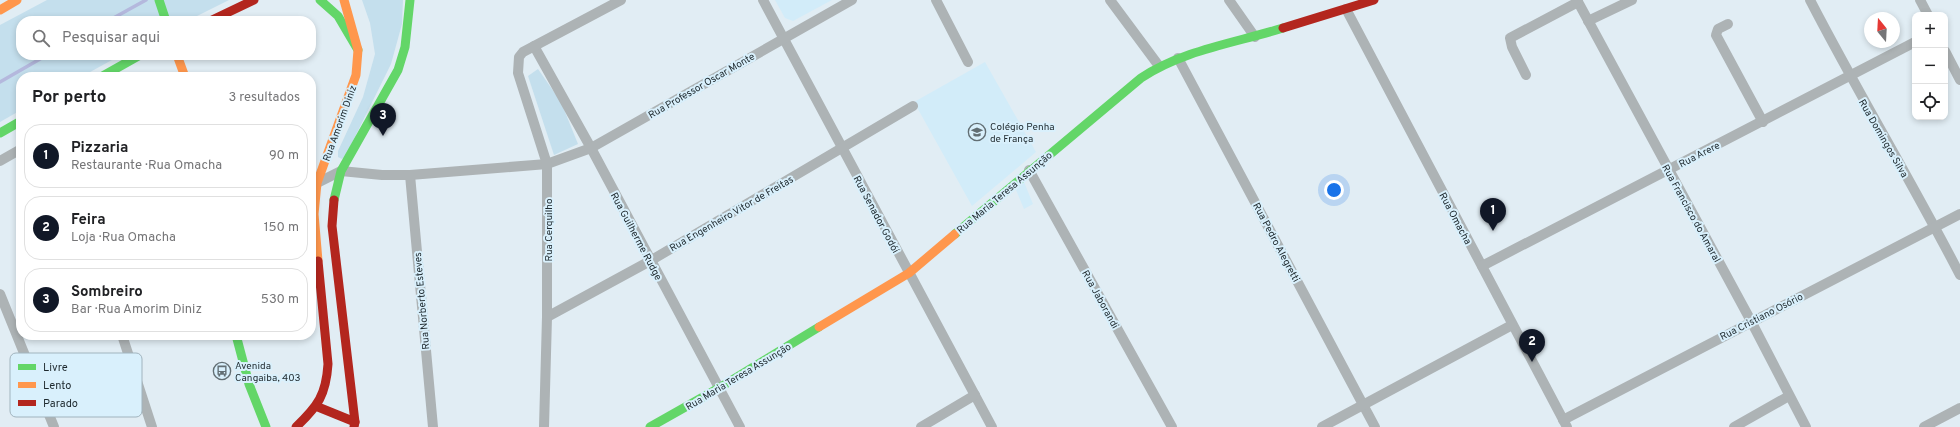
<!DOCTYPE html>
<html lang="pt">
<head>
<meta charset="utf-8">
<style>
  :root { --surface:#fff; --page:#f2f2f2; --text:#202124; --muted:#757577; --line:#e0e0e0; --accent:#111827 }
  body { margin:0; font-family:Overpass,sans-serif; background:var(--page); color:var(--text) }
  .controls { position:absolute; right:12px; top:12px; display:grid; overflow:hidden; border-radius:8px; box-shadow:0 2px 6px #0003 }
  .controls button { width:36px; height:36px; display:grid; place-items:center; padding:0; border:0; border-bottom:1px solid var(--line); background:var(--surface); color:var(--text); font:20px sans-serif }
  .compass { position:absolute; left:1864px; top:12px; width:36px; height:36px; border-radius:50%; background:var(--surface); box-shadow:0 2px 6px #0003; rotate:342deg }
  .you { position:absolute; left:1334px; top:190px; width:14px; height:14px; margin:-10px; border:3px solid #fff; border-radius:50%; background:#1a73e8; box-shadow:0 0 0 6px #1a73e833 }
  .badge { display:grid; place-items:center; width:26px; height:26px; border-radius:50%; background:var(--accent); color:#fff; font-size:13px; font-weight:700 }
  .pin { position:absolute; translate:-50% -33px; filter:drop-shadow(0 1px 2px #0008) }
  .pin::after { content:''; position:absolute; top:21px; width:14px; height:12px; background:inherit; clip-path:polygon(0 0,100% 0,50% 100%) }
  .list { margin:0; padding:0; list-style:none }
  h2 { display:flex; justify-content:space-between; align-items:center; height:52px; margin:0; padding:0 16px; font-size:17px }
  h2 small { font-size:13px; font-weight:400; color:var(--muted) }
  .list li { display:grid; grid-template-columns:26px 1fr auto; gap:12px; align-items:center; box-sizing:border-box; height:64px; margin:0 8px 8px; padding:0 8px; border:1px solid var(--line); border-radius:16px }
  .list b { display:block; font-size:15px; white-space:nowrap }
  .list p { margin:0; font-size:13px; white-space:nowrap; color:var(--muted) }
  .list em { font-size:13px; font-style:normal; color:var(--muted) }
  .icon { flex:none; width:22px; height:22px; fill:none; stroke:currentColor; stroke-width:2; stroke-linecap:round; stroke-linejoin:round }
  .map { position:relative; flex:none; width:1960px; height:427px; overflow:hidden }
  .search { position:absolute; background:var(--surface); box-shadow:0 2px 6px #0003; left:16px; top:16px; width:300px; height:44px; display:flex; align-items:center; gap:10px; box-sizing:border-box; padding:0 14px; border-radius:16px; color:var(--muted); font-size:15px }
  .panel { position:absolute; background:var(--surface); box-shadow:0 2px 6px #0003; left:16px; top:72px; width:300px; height:268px; border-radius:16px }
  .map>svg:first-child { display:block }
  .built { fill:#d2ecf9 }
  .green { fill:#c4dfed }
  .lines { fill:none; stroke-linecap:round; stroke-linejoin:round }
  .stream { stroke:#b4b8dd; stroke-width:3.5 }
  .street { stroke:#adb3b5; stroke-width:10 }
  .fast { stroke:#63d668; stroke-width:9 }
  .slow { stroke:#ff974d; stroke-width:9 }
  .jam { stroke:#b3261e; stroke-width:9 }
  .labels { text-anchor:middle; stroke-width:4; stroke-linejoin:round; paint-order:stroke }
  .street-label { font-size:10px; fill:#1e292e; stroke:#d9f0fc }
  .poi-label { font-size:10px; fill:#1e292e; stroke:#d9f0fc; text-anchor:start }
  .key { fill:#d9f0fc; stroke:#a1b4be; stroke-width:1 }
  .key-label { font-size:11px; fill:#1e292e }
</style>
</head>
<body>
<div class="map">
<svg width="1960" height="427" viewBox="0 0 1960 427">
  <rect width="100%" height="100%" fill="#e1edf4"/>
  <g class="built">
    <polygon points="775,0 832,0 793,21 785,18"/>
    <polygon points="985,62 1036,152 972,206 914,102"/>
    <polygon points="1024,182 1033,204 1024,209 1016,190"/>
  </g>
  <g class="green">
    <polygon points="47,0 229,0 187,21 21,21 21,55 121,55 81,77 21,77 21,110 0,122 0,25"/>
    <polygon points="362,0 403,0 402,24 391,64 345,157 342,159 338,157 338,151 363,97 375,54 370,23"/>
    <polygon points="538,69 561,102 578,144 554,155 528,76"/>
  </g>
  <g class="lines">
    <g class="stream">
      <polyline points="108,21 146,0"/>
      <polyline points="0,82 47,55"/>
    </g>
    <g class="street">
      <polyline points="763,0 992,427"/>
      <polyline points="936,0 968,62"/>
      <polyline points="1110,0 1159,66"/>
      <polyline points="1229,0 1255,37"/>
      <polyline points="1577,0 1751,321 1806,427"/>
      <path d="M1810 0C1858 93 1912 182 1960 275"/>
      <polyline points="1920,0 1928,15"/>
      <polyline points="1346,9 1567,427"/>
      <polyline points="1588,21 1632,0"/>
      <polyline points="1728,24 1718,29 1716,35 1763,122"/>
      <polyline points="534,46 591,148 740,427"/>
      <polyline points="1945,51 1960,80"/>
      <polyline points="1178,58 1375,427"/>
      <polyline points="1526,75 1512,47 1510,38 1578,2"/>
      <polyline points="0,161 21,149"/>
      <polyline points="1029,170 1172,427"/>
      <polyline points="410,175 433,427"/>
      <polyline points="317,183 341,171 382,175 410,175 547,164 591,148 852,0"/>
      <polyline points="1482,266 1915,42"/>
      <polyline points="0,294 54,427"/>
      <polyline points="547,317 650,261 913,106"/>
      <polyline points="122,335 152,427"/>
      <polyline points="1563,420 1960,214"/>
      <polyline points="544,427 547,317 547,164 518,73 519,57 523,52 621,0"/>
      <polyline points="921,427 975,395"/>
      <polyline points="1322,427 1512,325"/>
      <polyline points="1734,427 1789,396"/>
      <polyline points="1924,427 1960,408"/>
    </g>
    <g class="fast">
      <polyline points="159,0 166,21"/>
      <polyline points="320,0 338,16 358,50"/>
      <polyline points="101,77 140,55"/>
      <polyline points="0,133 21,121"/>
      <polyline points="334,200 341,171 398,70 405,47 410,0"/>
      <path d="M955 234 1141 78C1183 50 1235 43 1283 28"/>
      <polyline points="236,335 249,384 266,427"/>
      <polyline points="650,427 719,388 819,327"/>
    </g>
    <g class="slow">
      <polyline points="0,10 17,0"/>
      <polyline points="177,55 185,77"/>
      <polyline points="318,261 314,214 317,183 356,75 358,50 344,0"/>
      <polyline points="819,327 909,273 955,234"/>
    </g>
    <g class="jam">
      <polyline points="210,21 254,0"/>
      <polyline points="1283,28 1374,0"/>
      <polyline points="334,200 332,226 355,422 354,427"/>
      <polyline points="318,407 355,422"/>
      <path d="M296 427C318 406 326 395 328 364L318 261"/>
    </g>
  </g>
  <defs>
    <symbol id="school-ring" viewBox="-11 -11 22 22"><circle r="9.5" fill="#d9f0fc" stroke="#626e73" stroke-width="1.5"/><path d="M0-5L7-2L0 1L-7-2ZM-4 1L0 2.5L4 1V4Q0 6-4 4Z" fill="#626e73"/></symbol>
    <symbol id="bus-ring" viewBox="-11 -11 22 22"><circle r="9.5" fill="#d9f0fc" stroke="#626e73" stroke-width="1.5"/><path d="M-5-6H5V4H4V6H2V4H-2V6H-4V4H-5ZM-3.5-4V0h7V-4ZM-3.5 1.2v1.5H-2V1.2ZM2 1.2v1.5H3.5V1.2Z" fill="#626e73"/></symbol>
  </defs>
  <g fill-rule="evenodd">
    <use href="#school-ring" x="967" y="122" width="20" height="20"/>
    <use href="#bus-ring" x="212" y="361" width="20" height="20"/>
  </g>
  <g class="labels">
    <g class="street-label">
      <text transform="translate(701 85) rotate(-30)" y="4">Rua Professor Oscar Monte</text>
      <text transform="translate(339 123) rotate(-70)" y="4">Rua Amorim Diniz</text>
      <text transform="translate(1884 138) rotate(60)" y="4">Rua Domingos Silva</text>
      <text transform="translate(1699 154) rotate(-27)" y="4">Rua Arere</text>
      <text transform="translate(1004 192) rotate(-40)" y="4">Rua Maria Teresa Assunção</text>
      <text transform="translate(731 213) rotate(-30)" y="4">Rua Engenheiro Vitor de Freitas</text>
      <text transform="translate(1692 213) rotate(61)" y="4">Rua Francisco do Amaral</text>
      <text transform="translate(877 214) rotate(62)" y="4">Rua Senador Godói</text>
      <text transform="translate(1456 218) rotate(62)" y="4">Rua Omacha</text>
      <text transform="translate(548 230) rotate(-90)" y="4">Rua Cerquilho</text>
      <text transform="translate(637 236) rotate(62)" y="4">Rua Guilherme Rudge</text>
      <text transform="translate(1277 242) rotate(62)" y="4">Rua Pedro Alegretti</text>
      <text transform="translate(1101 299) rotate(61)" y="4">Rua Jaborandi</text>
      <text transform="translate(421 301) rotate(-95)" y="4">Rua Norberto Esteves</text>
      <text transform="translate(1761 316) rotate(-27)" y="4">Rua Cristiano Osório</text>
      <text transform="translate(738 376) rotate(-31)" y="4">Rua Maria Teresa Assunção</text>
    </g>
    <g class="poi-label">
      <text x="990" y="130">Colégio Penha<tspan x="990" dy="12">de França</tspan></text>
      <text x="235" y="369">Avenida<tspan x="235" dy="12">Cangaiba, 403</tspan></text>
    </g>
  </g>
  <rect x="10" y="353" width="132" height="64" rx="6" class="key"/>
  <rect x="18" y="364" width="18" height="6" fill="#63d668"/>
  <rect x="18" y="382" width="18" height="6" fill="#ff974d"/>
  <rect x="18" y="400" width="18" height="6" fill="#b3261e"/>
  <g class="key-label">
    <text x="43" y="371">Livre</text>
    <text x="43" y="389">Lento</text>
    <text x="43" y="407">Parado</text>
  </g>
</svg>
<div class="controls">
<button>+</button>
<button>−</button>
<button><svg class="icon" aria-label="locate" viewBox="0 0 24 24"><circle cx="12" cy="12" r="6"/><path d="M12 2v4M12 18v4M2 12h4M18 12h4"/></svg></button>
</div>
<svg class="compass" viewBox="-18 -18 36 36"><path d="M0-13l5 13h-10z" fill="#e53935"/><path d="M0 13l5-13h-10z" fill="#757577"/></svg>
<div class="you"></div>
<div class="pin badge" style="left:1493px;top:231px">1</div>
<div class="pin badge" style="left:1532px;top:362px">2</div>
<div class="pin badge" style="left:383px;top:136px">3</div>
<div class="search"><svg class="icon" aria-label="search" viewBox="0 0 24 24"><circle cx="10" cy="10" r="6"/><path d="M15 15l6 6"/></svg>Pesquisar aqui</div>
<section class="panel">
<h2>Por perto<small>3 resultados</small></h2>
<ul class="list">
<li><span class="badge">1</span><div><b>Pizzaria</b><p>Restaurante · Rua Omacha</p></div><em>90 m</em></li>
<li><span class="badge">2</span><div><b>Feira</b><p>Loja · Rua Omacha</p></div><em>150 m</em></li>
<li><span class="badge">3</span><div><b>Sombreiro</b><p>Bar · Rua Amorim Diniz</p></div><em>530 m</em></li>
</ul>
</section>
</div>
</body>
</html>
